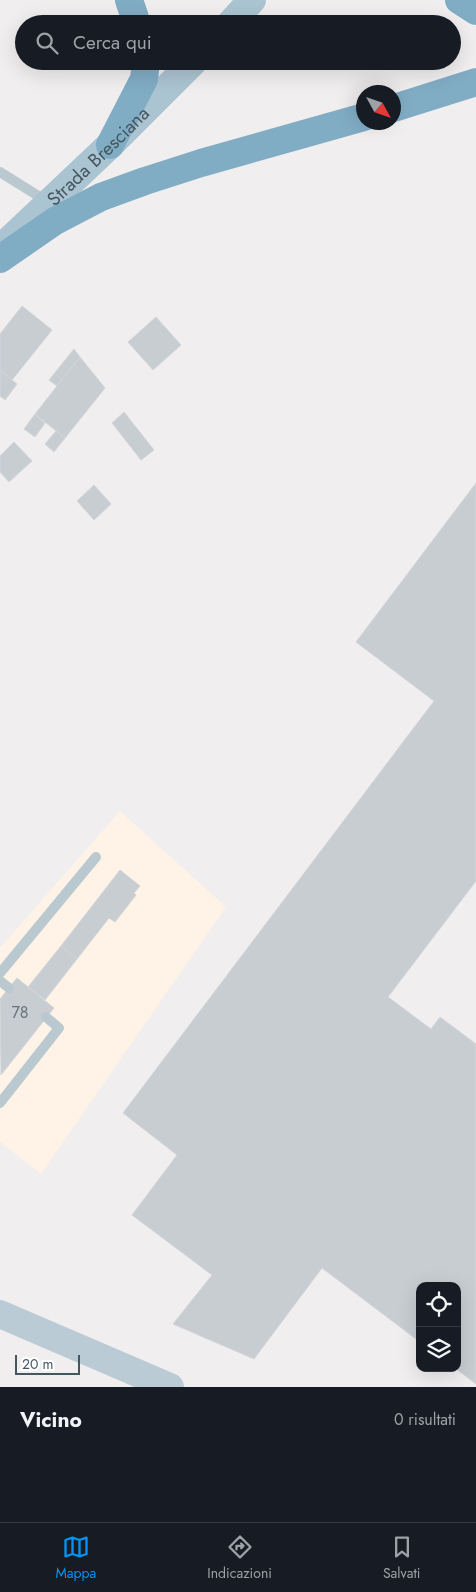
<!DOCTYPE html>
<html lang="it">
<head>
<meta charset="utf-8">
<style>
  :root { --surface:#171b24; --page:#20242c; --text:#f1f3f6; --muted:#9ea1a6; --line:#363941; --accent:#0394f6 }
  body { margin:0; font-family:Jost,sans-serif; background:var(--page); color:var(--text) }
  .controls { position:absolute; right:15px; bottom:15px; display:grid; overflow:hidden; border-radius:10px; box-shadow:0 5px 20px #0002 }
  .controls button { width:45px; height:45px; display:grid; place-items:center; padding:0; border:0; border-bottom:1px solid var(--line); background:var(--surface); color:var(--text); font:25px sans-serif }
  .compass { position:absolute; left:356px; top:85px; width:45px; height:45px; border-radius:50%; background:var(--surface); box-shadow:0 5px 20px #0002; rotate:130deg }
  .scale { position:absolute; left:15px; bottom:12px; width:65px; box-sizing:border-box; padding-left:5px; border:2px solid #44565e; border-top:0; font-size:14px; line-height:18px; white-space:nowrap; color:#44565e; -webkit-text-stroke:4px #fff; paint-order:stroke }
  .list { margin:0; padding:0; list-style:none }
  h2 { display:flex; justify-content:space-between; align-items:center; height:65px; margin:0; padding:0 20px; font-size:21px }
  h2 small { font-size:16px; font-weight:400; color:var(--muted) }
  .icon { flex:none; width:28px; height:28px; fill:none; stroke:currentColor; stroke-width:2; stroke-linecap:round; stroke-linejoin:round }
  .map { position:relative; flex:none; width:476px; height:1387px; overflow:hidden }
  .search { position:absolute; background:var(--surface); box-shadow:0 5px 20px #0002; left:15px; right:15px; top:15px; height:55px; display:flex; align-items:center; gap:12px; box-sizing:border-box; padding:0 18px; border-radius:28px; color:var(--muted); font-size:19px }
  .sheet { height:135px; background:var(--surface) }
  nav { display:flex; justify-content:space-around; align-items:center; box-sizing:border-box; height:70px; border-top:1px solid var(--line); background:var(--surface); font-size:14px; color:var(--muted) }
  nav a { display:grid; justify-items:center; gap:2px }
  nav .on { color:var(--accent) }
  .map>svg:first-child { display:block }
  .commercial { fill:#fef3e6 }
  .building { fill:#c8cdd2; stroke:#d2d6db }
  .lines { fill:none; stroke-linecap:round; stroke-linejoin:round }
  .lane { stroke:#bac9cf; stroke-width:10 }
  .secondary { stroke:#bacbd5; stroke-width:28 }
  .primary { stroke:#abc4d1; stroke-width:28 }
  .highway { stroke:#80acc4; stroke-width:28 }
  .labels { text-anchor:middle; stroke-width:5; stroke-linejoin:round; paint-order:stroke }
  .number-label { font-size:16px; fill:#65747b }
  .street-label { font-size:19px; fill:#44565e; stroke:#fff }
</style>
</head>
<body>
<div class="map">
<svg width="476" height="1387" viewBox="0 0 476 1387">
  <rect width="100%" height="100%" fill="#f1eeef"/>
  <polygon class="commercial" points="120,811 226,907 41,1174 0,1142 0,948"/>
  <g class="building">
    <polygon points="22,306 52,330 12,380 0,370 0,334"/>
    <polygon points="156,317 181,345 153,370 128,342"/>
    <polygon points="74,349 80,357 57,386 49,380"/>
    <polygon points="80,357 105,388 65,438 35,414"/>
    <polygon points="0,370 17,384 5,400 0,396"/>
    <polygon points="124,412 154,450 141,460 112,423"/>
    <polygon points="35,414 45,423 35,437 24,429"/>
    <polygon points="56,431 65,438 54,452 45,444"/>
    <polygon points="14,442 32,461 9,482 0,472 0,456"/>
    <polygon points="476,483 476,881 388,997 431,1029 440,1017 476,1044 476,1384 455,1368 457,1368 457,1286 420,1286 420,1342 322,1268 254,1359 173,1324 212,1275 132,1215 177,1155 123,1113 434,701 356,642"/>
    <polygon points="94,485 111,504 94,520 77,501"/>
    <polygon points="120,870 140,886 134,893 136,895 115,922 109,918 77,959 61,946"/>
    <polygon points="61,946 77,959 45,1000 28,987"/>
    <polygon points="17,978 54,1008 1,1075 0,999"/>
  </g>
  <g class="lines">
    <g class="lane">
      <polyline points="0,172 48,202"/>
      <polyline points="0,973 96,857"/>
      <polyline points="0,981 9,988"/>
      <polyline points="0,1103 59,1028 46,1017"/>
    </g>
    <polyline class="secondary" points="0,1314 170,1387"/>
    <g class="primary">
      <polyline points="230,24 252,0"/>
      <path id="s1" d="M0 249 110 145 194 61"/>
    </g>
    <g class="highway">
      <polyline points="129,0 137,24"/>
      <polyline points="459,0 476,11"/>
      <polyline points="394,108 476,82"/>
      <polyline points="110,145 144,79 146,61"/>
      <polyline points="0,259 55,221 101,197 145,181 201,163 364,117"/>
    </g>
  </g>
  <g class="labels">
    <g class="number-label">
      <text x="20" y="1018">78</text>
    </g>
    <g class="street-label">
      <text dy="7" stroke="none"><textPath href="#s1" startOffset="135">Strada Bresciana</textPath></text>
    </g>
  </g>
</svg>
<div class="controls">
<button><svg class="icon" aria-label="locate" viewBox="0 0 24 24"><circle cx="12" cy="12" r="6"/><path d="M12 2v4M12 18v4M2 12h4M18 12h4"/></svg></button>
<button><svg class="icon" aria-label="layers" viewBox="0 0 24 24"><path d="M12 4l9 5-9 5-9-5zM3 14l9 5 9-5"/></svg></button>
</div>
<svg class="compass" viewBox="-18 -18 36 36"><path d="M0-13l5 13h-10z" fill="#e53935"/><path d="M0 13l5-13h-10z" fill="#9ea1a6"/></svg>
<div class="scale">20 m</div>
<div class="search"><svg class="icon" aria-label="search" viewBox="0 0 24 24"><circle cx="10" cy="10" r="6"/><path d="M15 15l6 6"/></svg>Cerca qui</div>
</div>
<section class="sheet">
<h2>Vicino<small>0 risultati</small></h2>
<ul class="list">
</ul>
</section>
<nav>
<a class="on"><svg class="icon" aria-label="map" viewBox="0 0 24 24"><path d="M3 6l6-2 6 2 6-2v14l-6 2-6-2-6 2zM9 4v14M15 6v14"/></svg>Mappa</a>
<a><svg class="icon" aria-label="directions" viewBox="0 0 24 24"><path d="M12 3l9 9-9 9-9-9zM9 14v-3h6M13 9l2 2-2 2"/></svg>Indicazioni</a>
<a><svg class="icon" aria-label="saved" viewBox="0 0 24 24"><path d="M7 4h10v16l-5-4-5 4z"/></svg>Salvati</a>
</nav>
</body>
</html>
